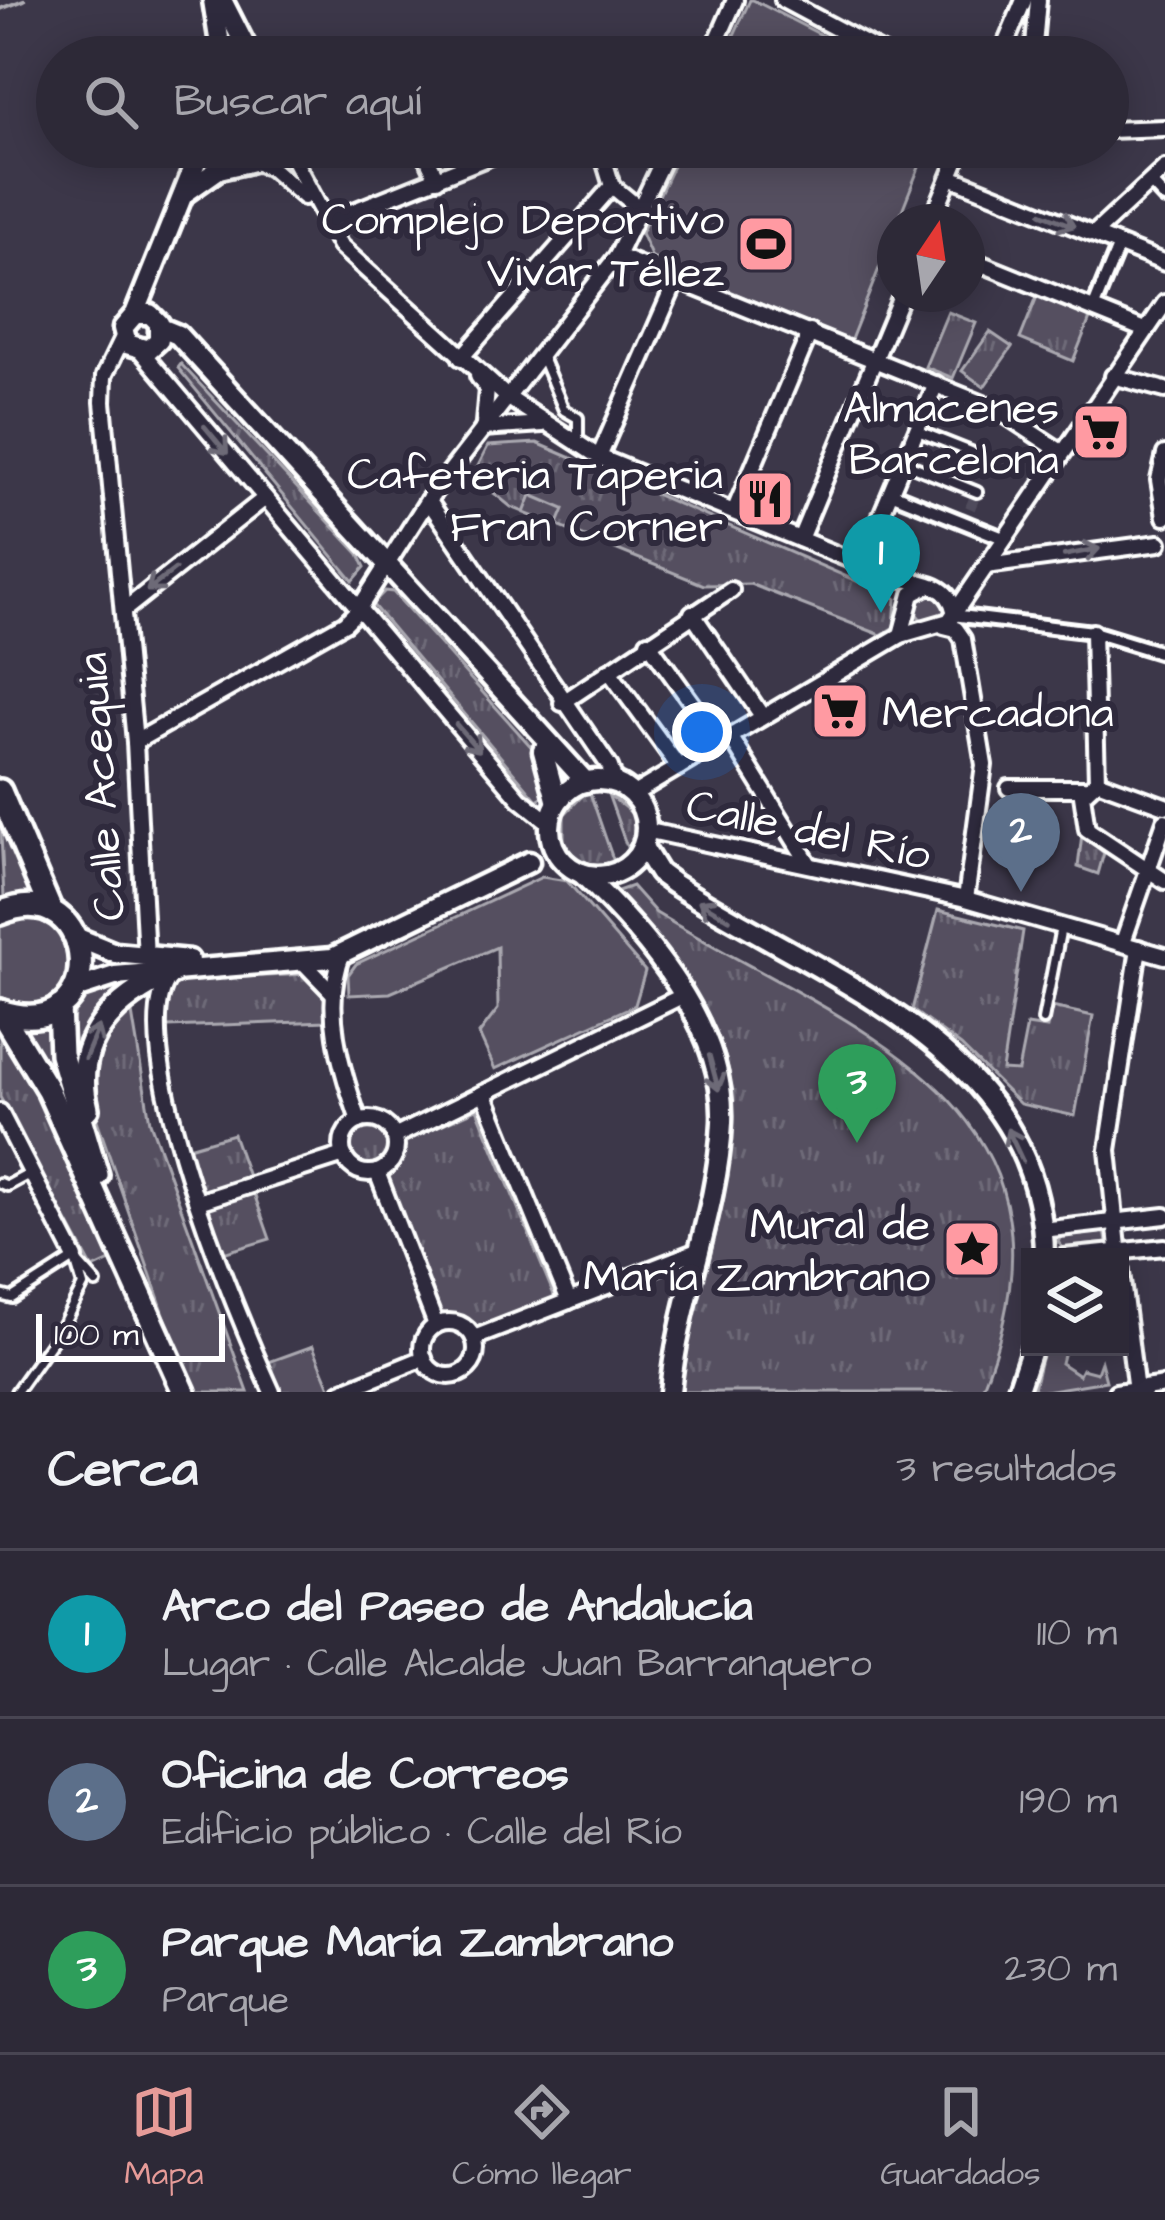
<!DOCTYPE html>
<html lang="es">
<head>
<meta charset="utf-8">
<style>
  :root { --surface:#2d2937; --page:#393542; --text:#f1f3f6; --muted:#a7a6ad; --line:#484552; --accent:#e69b98 }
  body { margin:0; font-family:"Architects Daughter",sans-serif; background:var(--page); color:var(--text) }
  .controls { position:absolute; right:36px; bottom:36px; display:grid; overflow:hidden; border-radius:0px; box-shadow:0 6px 30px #0003 }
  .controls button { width:108px; height:108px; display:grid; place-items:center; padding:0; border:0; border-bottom:3px solid var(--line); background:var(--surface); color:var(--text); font:60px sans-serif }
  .compass { position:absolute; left:877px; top:204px; width:108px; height:108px; border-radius:50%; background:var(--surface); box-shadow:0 6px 30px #0003; rotate:13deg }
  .scale { position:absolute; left:36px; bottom:30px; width:189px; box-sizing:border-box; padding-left:12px; border:6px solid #fff; border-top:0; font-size:33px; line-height:42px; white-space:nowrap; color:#fff; -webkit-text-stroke:9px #2f2a3d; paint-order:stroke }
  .you { position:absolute; left:702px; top:732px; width:42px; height:42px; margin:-30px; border:9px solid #fff; border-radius:50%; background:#1a73e8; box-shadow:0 0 0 18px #1a73e833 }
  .badge { display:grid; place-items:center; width:78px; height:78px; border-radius:50%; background:var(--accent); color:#fff; font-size:39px; font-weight:700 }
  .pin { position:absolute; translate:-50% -99px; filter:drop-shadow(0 3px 6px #0008) }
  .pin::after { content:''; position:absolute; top:63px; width:42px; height:36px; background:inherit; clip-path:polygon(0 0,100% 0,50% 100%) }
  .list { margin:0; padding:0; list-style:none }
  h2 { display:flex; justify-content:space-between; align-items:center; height:156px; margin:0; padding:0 48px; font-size:51px }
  h2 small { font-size:39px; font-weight:400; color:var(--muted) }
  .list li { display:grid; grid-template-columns:78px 1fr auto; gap:36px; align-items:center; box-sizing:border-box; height:168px; padding:0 48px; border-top:3px solid var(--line) }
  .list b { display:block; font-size:45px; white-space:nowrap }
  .list p { margin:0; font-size:39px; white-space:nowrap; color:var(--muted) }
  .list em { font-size:39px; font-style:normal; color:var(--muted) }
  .icon { flex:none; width:66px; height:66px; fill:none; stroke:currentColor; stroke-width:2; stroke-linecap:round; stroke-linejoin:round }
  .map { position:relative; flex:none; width:1165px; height:1392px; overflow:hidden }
  .search { position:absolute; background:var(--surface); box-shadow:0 6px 30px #0003; left:36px; right:36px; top:36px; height:132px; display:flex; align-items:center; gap:30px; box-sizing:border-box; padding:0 42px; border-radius:66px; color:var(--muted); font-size:45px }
  .sheet { height:660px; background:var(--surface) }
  nav { display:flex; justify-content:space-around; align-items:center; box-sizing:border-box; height:168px; border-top:3px solid var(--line); background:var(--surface); font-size:33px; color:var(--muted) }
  nav a { display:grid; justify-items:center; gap:6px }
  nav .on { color:var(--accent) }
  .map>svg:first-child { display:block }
  .grass { fill:url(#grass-tufts); stroke:#aaa8b0; stroke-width:3 }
  .garden { fill:#555060; stroke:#aaa8b0; stroke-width:3 }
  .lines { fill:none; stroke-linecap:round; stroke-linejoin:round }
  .stream { stroke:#afadb4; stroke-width:4.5 }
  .pedestrian-tunnel { stroke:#504b5b; stroke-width:10; stroke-dasharray:10 5; stroke-linecap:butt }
  .service-casing { stroke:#fff; stroke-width:16 }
  .pedestrian-casing { stroke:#fff; stroke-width:20 }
  .minor-casing { stroke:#fff; stroke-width:22 }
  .tertiary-casing { stroke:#fff; stroke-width:27 }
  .primary-casing { stroke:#fff; stroke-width:30 }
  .service { stroke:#2f2a3d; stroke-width:8 }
  .pedestrian { stroke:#2f2a3d; stroke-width:10 }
  .minor { stroke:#2f2a3d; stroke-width:14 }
  .tertiary { stroke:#2f2a3d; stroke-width:18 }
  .primary { stroke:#2f2a3d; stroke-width:21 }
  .oneway { stroke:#6d6a77 }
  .labels { text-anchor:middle; stroke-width:12; stroke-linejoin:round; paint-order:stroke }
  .poi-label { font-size:45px; fill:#fff; stroke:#2f2a3d; text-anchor:end }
  .street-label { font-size:45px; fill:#fff; stroke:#2f2a3d }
</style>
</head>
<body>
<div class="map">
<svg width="1165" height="1392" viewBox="0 0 1165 1392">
  <defs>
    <pattern id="grass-tufts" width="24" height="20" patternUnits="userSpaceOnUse" patternTransform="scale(3)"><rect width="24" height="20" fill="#555060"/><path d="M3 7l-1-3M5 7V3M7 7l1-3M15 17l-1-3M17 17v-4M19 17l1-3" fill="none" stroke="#6e6a78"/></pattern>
  </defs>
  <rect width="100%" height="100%" fill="#3c3749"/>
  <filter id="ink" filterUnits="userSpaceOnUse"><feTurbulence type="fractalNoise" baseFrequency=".00833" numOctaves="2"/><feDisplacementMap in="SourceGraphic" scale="24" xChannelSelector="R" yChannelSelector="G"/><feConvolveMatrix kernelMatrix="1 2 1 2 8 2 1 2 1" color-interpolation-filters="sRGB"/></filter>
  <g filter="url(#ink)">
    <g class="grass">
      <polygon points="1038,294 1091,316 1073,361 1020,339"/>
      <polygon points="948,312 976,323 953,378 925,367"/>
      <polygon points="990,332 1012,347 984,387 962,371"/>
      <polygon points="181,364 359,554 365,567 353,581 178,368"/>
      <polygon points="537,443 896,598 894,627 881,635 750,584 704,585 511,507 473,476 488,446"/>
      <polygon points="385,591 393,592 535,751 545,795 537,800 372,604"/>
      <path d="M585 793H590L614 862C593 870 578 861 564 845V815Z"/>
      <polygon points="608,794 633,814 636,828 628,850"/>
      <polygon points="1082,834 1104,853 1098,874 1078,867"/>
      <path d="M632 886 656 913C857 1034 1098 1100 981 1392H682C682 1348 700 1300 710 1257 756 1072 737 1032 615 892Z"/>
      <polygon points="938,910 1023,931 1002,1070 1018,1071 1027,1025 1047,1028 1052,1007 1093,1016 1075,1116 1020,1104 961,1046 912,1010"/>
      <polygon points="310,974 326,988 327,1021 168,1027 160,1021 174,980"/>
      <polygon points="117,1010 132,1013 150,1122 248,1392 196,1392 175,1346 89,1097 96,1038"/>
      <polygon points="0,1029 45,1098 110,1261 93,1269 0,1097"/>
      <polygon points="477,1109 556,1300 481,1329 435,1309 388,1178 403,1142"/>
      <circle cx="369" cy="1147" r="18"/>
      <polygon points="233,1134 270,1239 220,1254 185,1148"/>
      <polygon points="313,1346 332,1392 275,1392 263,1364"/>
    </g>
    <g class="garden">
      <polygon points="750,0 753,0 864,57 724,57"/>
      <polygon points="682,147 927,147 850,342 652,258 641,233"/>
      <polygon points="531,495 564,509 557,526 524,513"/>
      <circle cx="930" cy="607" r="15"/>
      <polygon points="0,813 32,890 32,894 4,898"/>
      <polygon points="542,877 567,881 645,971 635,1005 495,1069 479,1034 498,1009 497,947 390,993 349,995 348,975 356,964"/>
      <polygon points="40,916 55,924 73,953 66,986 39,1006 0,999 0,923"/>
      <path d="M136 982 103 1004 77 1057C62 1000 84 988 136 982Z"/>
      <polygon points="50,1025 63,1098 25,1028"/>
      <polygon points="1105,1231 1107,1243 1063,1248 1058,1242 1061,1236"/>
      <polygon points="1044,1347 1065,1347 1061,1363 1079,1375 1082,1369 1097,1373 1101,1362 1106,1381 1039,1392 1034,1388"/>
    </g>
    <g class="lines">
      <polyline class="stream" points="0,9 24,0"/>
      <polyline class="pedestrian-tunnel" points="964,522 977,492"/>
      <defs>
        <g id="service">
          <polyline points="541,355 564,410 578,418 578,440"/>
          <polyline points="918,431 971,452"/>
          <polyline points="905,463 977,492"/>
          <polyline points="1043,1020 1061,927"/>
          <polyline points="0,1183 7,1186 31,1173"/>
          <polyline points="79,1264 96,1283"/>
          <polyline points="0,1295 12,1298 73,1259"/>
          <polyline points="16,1392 60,1330 83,1286 75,1259"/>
        </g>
        <g id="pedestrian">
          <polyline points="1150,182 1165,198"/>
          <polyline points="1093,309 1119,245"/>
          <polyline points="891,493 1003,538"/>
          <polyline points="952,615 1093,632 1165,654"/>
        </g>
        <g id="minor">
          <polyline points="783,0 890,57"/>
          <polyline points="546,57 567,50 569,57"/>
          <polyline points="710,57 735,0"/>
          <polyline points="1000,57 1024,0"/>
          <polyline points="1033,57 1038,0"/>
          <polyline points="1108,130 1165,128"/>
          <path d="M287 147 340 246 507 397 599 457 892 577C917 582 948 582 954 610"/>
          <polyline points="422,147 437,179"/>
          <polyline points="600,147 612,186"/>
          <polyline points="255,162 271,168 304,197"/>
          <polyline points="950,177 1165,263"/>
          <polyline points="931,222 962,147"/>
          <polyline points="324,223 514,147"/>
          <polyline points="1094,234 1165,168"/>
          <polyline points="617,256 998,410 1060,451"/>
          <polyline points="967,258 1145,330"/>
          <polyline points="123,337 104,376 103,402 135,742 146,958"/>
          <polyline points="141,351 520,799 550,823"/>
          <polyline points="461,358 612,186 640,209"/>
          <polyline points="478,376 487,389 484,423"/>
          <polyline points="1113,376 1165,390"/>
          <polyline points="483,428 543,424"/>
          <polyline points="1165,454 1159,480 1165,517"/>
          <polyline points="599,457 676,281"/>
          <polyline points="428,500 610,767 616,784"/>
          <polyline points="734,512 810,332"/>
          <polyline points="800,539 902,294"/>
          <polyline points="861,563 936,384"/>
          <polyline points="986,566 1159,543"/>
          <polyline points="123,611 265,498"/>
          <polyline points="692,613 762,716"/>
          <polyline points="944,626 956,629 963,639 984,765 966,899"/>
          <polyline points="1093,632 1097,781"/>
          <polyline points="901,635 912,594 927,586"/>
          <polyline points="648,642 720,742"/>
          <polyline points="609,671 679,767"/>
          <polyline points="562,703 731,590"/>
          <polyline points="730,736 809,864"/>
          <polyline points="135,742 345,623 358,610 428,500 617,256 669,147"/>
          <polyline points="1097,781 1082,795 1087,829 1165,881"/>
          <polyline points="1097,781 1165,806"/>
          <polyline points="1009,788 1084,788"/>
          <polyline points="632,795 901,635 949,621 1165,303"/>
          <polyline points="645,830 966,899 1165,956"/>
          <polyline points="1123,942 1165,821"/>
          <path d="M343 952C321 1007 341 1067 359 1121"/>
          <polyline points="303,962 332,992"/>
          <path d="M170 977C120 1040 239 1319 272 1392"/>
          <polyline points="484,1093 569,1301"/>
          <polyline points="0,1112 75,1258"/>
          <circle cx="369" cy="1146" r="27"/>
          <polyline points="394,1137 684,995"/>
          <polyline points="377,1172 436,1325"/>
          <polyline points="198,1202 344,1155"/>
          <polyline points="1042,1230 1165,1216"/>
          <polyline points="1064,1257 1165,1247"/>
          <polyline points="1119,1257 1108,1150 1139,948"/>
          <polyline points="1120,1265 1135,1383 1144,1392"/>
          <circle cx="449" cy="1349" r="27"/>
          <polyline points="474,1338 697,1251"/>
          <polyline points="341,1392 424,1358"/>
          <polyline points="1116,1392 1165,1385"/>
        </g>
        <g id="tertiary">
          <polyline points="213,0 222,57"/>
          <polyline points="222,0 251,57"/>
          <polyline points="220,147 245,163 265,158 275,147"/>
          <polyline points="185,193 219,169 245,163"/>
          <polyline points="135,314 150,314 159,323 159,340 148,350 127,344 123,328 135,314 202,147"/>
          <polyline points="161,328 178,335 586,782"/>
          <polyline points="543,751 557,803"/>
          <circle cx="598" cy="828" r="48"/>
          <path d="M643 847 659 873 674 884C820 979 1043 1047 1044 1257"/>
          <path d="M581 873C646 934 726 1027 722 1122 718 1213 678 1301 670 1392"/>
          <polyline points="78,938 115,953 189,960"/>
          <polyline points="75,989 115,976 332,958 529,862"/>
          <polyline points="1017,1392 1032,1347"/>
        </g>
        <g id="primary">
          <polyline points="0,791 51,911"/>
          <path d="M0 913C100 870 114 1048 0 1011"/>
          <polyline points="59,1007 61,1054 97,1175"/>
          <polyline points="0,1011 48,1090 184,1392"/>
          <path d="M87 1109C70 1038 116 998 175 971"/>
        </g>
      </defs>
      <use href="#service" class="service-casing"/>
      <use href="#pedestrian" class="pedestrian-casing"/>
      <use href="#minor" class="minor-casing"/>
      <use href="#tertiary" class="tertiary-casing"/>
      <use href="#primary" class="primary-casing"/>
      <use href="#service" class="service"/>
      <use href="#pedestrian" class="pedestrian"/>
      <use href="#minor" class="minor"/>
      <use href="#tertiary" class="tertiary"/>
      <use href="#primary" class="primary"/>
    </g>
    <defs><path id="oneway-shaft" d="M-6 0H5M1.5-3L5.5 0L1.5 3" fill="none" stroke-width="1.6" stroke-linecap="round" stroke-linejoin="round" transform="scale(3)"/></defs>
    <g class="oneway">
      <use href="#oneway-shaft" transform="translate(1058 220) rotate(22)"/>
      <use href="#oneway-shaft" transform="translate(216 440) rotate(50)"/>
      <use href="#oneway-shaft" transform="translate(1082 552) rotate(-11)"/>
      <use href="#oneway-shaft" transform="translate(161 580) rotate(142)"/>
      <use href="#oneway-shaft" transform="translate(468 738) rotate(49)"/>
      <use href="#oneway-shaft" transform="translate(714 910) rotate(-149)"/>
      <use href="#oneway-shaft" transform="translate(92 1042) rotate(-67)"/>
      <use href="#oneway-shaft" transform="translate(714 1073) rotate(75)"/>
      <use href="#oneway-shaft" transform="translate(1015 1145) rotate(-115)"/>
    </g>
  </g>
  <defs>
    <symbol id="stadium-square" viewBox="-11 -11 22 22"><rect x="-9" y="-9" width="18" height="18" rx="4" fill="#ff9aa2" stroke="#2f2a3d"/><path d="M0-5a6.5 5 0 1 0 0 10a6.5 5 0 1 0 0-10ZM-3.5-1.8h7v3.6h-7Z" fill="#111"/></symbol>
    <symbol id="supermarket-square" viewBox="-11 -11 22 22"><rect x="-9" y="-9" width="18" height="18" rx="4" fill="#ff9aa2" stroke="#2f2a3d"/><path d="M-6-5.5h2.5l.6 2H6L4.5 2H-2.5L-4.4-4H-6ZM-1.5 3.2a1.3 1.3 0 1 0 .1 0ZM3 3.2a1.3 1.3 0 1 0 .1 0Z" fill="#111"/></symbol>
    <symbol id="restaurant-square" viewBox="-11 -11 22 22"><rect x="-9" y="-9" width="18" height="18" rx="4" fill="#ff9aa2" stroke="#2f2a3d"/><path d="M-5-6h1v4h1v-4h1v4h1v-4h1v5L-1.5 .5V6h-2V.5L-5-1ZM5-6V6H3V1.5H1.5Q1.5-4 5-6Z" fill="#111"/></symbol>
    <symbol id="sight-square" viewBox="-11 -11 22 22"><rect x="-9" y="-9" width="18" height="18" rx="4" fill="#ff9aa2" stroke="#2f2a3d"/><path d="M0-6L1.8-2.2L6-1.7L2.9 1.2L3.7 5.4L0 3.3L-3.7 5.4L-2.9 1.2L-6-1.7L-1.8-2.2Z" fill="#111"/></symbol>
  </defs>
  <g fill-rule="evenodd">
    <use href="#stadium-square" x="733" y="211" width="66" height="66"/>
    <use href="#supermarket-square" x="1068" y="399" width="66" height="66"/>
    <use href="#restaurant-square" x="732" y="466" width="66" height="66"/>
    <use href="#supermarket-square" x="807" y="678" width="66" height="66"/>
    <use href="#sight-square" x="939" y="1216" width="66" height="66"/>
  </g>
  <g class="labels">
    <g class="poi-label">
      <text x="724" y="234">Complejo Deportivo<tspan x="724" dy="52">Vivar Téllez</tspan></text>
      <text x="1059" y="422">Almacenes<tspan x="1059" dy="52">Barcelona</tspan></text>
      <text x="723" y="489">Cafeteria Taperia<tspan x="723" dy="52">Fran Corner</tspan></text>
      <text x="882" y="727" text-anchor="start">Mercadona</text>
      <text x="930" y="1239">Mural de<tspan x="930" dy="52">María Zambrano</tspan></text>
    </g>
    <g class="street-label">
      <text transform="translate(99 787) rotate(-94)" y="16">Calle Acequia</text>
      <text transform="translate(809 828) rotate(12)" y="16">Calle del Río</text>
    </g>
  </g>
</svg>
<div class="controls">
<button><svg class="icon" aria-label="layers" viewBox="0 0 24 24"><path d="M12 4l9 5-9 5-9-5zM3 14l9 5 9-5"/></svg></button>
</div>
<svg class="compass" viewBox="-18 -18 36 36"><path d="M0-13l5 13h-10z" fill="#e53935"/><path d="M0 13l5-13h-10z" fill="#a7a6ad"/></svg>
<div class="scale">100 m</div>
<div class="you"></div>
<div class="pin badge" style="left:881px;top:613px;background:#0f9aa8">1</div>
<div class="pin badge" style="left:1021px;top:892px;background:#5c6f8a">2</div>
<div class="pin badge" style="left:857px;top:1143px;background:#2e9e5b">3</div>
<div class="search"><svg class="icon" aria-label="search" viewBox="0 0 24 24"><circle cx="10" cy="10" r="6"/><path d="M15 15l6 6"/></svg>Buscar aquí</div>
</div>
<section class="sheet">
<h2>Cerca<small>3 resultados</small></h2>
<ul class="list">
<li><span class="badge" style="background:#0f9aa8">1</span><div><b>Arco del Paseo de Andalucía</b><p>Lugar · Calle Alcalde Juan Barranquero</p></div><em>110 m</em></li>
<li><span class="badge" style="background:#5c6f8a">2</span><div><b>Oficina de Correos</b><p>Edificio público · Calle del Río</p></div><em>190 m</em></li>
<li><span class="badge" style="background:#2e9e5b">3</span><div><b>Parque María Zambrano</b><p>Parque</p></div><em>230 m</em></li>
</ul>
</section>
<nav>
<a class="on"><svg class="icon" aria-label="map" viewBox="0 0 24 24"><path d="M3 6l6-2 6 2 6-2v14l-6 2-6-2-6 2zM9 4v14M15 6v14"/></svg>Mapa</a>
<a><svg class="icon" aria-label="directions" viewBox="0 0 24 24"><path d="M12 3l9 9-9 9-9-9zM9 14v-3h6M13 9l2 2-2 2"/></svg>Cómo llegar</a>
<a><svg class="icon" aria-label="saved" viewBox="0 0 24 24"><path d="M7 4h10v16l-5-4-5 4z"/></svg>Guardados</a>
</nav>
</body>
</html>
